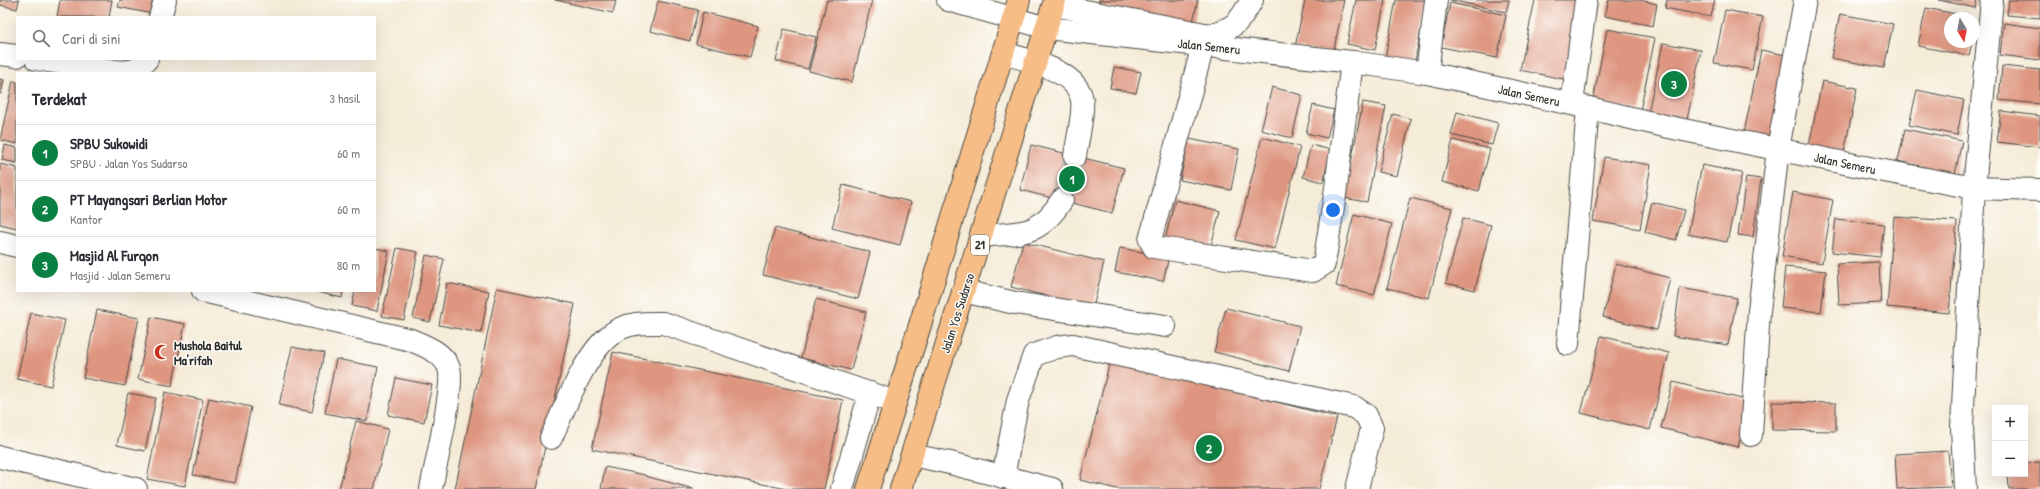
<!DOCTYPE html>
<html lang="id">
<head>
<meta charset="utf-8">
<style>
  :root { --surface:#fff; --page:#f7f7f7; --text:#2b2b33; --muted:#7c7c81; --line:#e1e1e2; --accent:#0b8043 }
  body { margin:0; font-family:"Patrick Hand",sans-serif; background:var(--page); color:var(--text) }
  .controls { position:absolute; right:12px; bottom:12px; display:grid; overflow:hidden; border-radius:0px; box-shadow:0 4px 16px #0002 }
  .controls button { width:36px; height:36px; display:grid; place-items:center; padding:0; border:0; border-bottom:1px solid var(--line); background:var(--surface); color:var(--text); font:20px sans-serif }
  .compass { position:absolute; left:1944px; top:12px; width:36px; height:36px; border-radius:50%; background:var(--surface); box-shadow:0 4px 16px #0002; rotate:170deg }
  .you { position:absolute; left:1333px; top:210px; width:14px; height:14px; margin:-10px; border:3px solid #fff; border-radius:50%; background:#1a73e8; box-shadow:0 0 0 6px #1a73e833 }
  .badge { display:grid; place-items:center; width:26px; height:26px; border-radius:50%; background:var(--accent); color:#fff; font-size:13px; font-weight:700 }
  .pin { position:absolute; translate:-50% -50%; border:2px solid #fff; box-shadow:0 1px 4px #0006 }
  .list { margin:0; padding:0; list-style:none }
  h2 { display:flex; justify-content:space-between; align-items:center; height:52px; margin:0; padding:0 16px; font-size:17px }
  h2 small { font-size:13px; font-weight:400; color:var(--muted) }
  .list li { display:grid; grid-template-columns:26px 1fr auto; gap:12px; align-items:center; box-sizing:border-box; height:56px; padding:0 16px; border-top:1px solid var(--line) }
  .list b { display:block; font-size:15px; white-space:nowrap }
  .list p { margin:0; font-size:13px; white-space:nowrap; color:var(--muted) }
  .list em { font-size:13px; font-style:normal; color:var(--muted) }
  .icon { flex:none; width:22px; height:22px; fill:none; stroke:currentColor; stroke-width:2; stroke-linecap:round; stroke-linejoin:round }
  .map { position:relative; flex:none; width:2040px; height:489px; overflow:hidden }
  .search { position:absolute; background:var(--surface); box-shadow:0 4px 16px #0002; left:16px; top:16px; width:360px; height:44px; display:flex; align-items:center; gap:10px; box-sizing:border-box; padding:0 14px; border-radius:0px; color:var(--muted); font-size:15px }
  .panel { position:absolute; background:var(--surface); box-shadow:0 4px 16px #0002; left:16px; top:72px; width:360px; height:220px; border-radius:0px }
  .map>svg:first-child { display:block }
  .building { fill:#de9680 }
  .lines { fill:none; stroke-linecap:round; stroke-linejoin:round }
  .minor-tunnel { stroke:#cdc5b5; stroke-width:22; stroke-dasharray:22 11; stroke-linecap:butt }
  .minor-casing { stroke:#494845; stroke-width:24 }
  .highway-casing { stroke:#494845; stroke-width:24 }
  .minor { stroke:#fff; stroke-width:22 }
  .highway { stroke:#f6be86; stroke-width:22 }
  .labels { text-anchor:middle; stroke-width:3; stroke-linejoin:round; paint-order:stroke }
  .shield { fill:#fdfcf7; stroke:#6a6a68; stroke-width:1 }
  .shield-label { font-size:12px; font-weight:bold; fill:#2b2b2b }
  .street-label { font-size:13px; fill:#2b2b2b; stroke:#fdfcf7 }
  .poi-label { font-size:13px; font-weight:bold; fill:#2b2b2b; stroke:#fdfcf7; text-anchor:start }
</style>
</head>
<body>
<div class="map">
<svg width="2040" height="489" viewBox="0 0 2040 489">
  <rect width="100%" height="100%" fill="#fdfcf7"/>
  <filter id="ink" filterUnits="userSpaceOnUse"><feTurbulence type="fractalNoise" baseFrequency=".025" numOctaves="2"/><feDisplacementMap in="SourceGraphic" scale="8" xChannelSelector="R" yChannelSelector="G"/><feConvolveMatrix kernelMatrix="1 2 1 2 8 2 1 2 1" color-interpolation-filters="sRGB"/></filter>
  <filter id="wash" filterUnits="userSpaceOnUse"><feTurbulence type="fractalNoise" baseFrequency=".012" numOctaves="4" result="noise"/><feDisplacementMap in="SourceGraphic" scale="16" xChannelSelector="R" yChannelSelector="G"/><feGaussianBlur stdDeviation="0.9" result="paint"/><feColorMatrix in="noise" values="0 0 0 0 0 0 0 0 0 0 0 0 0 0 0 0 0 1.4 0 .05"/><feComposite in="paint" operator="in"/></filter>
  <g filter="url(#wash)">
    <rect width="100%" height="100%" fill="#f5ecd8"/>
    <g id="blocks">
      <g class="building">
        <polygon points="0,0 19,0 17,9 0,5"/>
        <polygon points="60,0 112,0 109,17 57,17"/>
        <polygon points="120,0 157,0 153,14 118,7"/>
        <polygon points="555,0 616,0 613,13"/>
        <polygon points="827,0 872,0 852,82 809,71"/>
        <polygon points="1099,0 1198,0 1192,26 1098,5"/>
        <polygon points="1305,0 1344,0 1333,54 1295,47"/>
        <polygon points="1356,0 1385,0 1375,50 1347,44"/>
        <polygon points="1396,0 1427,0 1413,70 1384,64"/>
        <polygon points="1450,0 1509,0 1506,12"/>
        <polygon points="1535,0 1584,0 1568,80 1520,70"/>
        <polygon points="1609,0 1640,0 1657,4 1653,26 1605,16"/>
        <polygon points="1667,0 1715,0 1711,17 1665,8"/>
        <polygon points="1939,0 1977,0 1975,8"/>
        <polygon points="2009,0 2040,0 2040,18 2007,15"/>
        <polygon points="658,1 698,10 690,41 650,31"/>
        <polygon points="1450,3 1506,15 1497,58 1441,47"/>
        <polygon points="1926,8 1971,17 1950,18 1950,42 1972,42 1969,56 1918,46"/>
        <polygon points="1725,10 1763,17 1752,70 1714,63"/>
        <polygon points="703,12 758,26 750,57 696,44"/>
        <polygon points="1840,14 1893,24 1884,68 1831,58"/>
        <polygon points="2004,23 2040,28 2040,60 2000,55"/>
        <polygon points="784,29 816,37 808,69 776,61"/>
        <polygon points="1607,29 1655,38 1640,111 1593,101"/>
        <polygon points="1663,43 1701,50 1686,125 1647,118"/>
        <polygon points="1761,50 1791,56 1774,139 1744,133"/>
        <polygon points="2002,66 2040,70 2040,104 1999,100"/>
        <polygon points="1114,67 1141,72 1136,93 1110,88"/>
        <polygon points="0,79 4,80 1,94 0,94"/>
        <polygon points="13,81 17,82 17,144 0,140"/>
        <polygon points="1822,81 1857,88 1844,153 1809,146"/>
        <polygon points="1272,87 1302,95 1292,138 1261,130"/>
        <polygon points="1917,90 1964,100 1957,135 1909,125"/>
        <polygon points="1363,102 1386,106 1367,202 1344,198"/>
        <polygon points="1313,105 1334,110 1327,138 1306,133"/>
        <polygon points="2001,111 2040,116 2040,147 1997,142"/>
        <polygon points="1457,112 1498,123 1492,145 1451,135"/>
        <polygon points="1393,114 1411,119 1397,176 1378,172"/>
        <polygon points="1905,129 1962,141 1955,174 1898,161"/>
        <polygon points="1262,137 1300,147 1275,249 1236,240"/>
        <polygon points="1189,139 1239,149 1231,190 1180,180"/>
        <polygon points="1453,140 1490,149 1479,191 1442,182"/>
        <polygon points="5,145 17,148 17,163 2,160"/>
        <polygon points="1031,145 1124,168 1112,213 1020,190"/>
        <polygon points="1311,145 1331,150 1323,182 1303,177"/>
        <polygon points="1604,157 1651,165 1640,229 1593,221"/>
        <polygon points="0,164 17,168 17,228 0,224"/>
        <polygon points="1702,165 1742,173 1727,242 1688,234"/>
        <polygon points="1746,177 1761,179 1753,237 1738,235"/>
        <polygon points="843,185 911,202 900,245 832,228"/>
        <polygon points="1793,192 1833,200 1822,263 1782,256"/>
        <polygon points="1410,198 1452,208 1429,298 1387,288"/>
        <polygon points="1175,200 1220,211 1210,250 1165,239"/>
        <polygon points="1652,202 1684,210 1676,240 1645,232"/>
        <polygon points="1354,214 1392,224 1374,295 1336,286"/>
        <polygon points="1894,217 1957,221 1949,313 1887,307"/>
        <polygon points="1463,218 1491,225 1475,290 1446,283"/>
        <polygon points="1836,219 1884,224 1880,257 1832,252"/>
        <polygon points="775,228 870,252 858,299 763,275"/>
        <polygon points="1023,242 1104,262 1093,308 1011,287"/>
        <polygon points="375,248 389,251 377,311 352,306 355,291 375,291"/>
        <polygon points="397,248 418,252 404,320 382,316"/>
        <polygon points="1120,248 1169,257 1163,281 1115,272"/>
        <polygon points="426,255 444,259 430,322 413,318"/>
        <polygon points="1879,262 1881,303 1839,305 1837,264"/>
        <polygon points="1616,264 1670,278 1657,330 1603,317"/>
        <polygon points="1785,267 1826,271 1821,312 1781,308"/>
        <polygon points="447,283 489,291 481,333 439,325"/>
        <polygon points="497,288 575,304 536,489 455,489"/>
        <polygon points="1680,288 1737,298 1728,345 1673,336"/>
        <polygon points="313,291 343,291 342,298"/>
        <polygon points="816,299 866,312 851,370 801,358"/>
        <polygon points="1226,308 1300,326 1289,371 1214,352"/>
        <polygon points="97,310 139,318 125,386 83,378"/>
        <polygon points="31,313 65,320 51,386 17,379"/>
        <polygon points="151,317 185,324 172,386 138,379"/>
        <polygon points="1601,336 1669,353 1650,430 1581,413"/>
        <polygon points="292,347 324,353 312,412 279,405"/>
        <polygon points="613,352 843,400 824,489 787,489 592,449"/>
        <polygon points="336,359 378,367 367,421 325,413"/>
        <polygon points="1110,361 1337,417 1319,489 1117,489 1080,480"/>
        <polygon points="396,378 432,385 424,422 388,415"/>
        <polygon points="1673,382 1750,401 1738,447 1661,428"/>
        <polygon points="165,392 203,400 185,486 147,479"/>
        <polygon points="128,393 156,398 145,451 117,445"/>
        <polygon points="209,398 251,407 235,483 193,475"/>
        <polygon points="1772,402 1836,403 1836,431 1772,430"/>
        <polygon points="356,421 388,429 374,489 339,489"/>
        <polygon points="1948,451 1951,487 1897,489 1895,454"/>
        <polygon points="2040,462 2040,489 2009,489 2008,474 2025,474 2025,463"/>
        <polygon points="605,467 645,475 645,476 694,489 601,489"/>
      </g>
    </g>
  </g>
  <g filter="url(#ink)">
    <use href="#blocks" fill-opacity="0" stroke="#494845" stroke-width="1"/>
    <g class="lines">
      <polyline class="minor-tunnel" points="1062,200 1075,156"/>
      <defs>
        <g id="minor">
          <polyline points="948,0 1047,28 1352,62 1427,73 1572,104 1669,127 1879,170 1974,188 2040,190"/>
          <path d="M1054 5 1210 35C1236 28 1239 22 1252 0"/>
          <polyline points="160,17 165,0"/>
          <polyline points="1203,46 1150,240 1154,247 1313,271 1324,264 1335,195 1352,62"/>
          <path d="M1004 53C1029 61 1077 70 1082 100 1084 114 1077 142 1075 156"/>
          <polyline points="0,54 17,56"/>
          <polyline points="36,59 122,72 136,70 147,59"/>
          <polyline points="1427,73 1436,0"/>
          <polyline points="1572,104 1586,0"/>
          <path d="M983 236C1023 232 1038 237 1062 200"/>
          <polyline points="0,242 17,246"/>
          <path d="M203 291 411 340C425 346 443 352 449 368 455 386 435 466 431 489"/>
          <polyline points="963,291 1015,303 1165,326"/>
          <polyline points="1568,344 1588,108"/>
          <polyline points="1751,435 1759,311 1778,149 1805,0"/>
          <path d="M551 438C565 408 585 352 613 333 627 322 646 323 663 323L895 402"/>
          <polyline points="912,455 950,463 1052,489"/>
          <polyline points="0,457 136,489"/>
          <polyline points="1003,477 1018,400 1034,355 1057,347 1073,345 1354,407 1366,415 1372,428 1357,489"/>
          <polyline points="842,489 870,393"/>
          <polyline points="1965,489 1962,427 1974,188 1992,0"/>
        </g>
        <g id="highway">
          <polyline points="868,489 920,325 1019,0"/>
          <path d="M901 489C953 326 1005 163 1055 0"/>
        </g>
      </defs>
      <use href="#minor" class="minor-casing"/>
      <use href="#highway" class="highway-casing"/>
      <use href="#minor" class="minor"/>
      <use href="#highway" class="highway"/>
    </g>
  </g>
  <defs>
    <symbol id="mosque-bare" viewBox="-9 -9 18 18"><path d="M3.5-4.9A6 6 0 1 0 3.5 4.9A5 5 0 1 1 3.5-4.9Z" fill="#c8321e" stroke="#fdfcf7" stroke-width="2.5" paint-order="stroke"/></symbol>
  </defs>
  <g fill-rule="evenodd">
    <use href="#mosque-bare" x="151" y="341" width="22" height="22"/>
  </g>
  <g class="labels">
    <rect class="shield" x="971" y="235" width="18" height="20" rx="3"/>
    <g class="shield-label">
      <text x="980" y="249">21</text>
    </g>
    <g class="street-label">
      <text transform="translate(1209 46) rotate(6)" y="5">Jalan Semeru</text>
      <text transform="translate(1529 95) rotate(12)" y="5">Jalan Semeru</text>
      <text transform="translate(1845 163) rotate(12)" y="5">Jalan Semeru</text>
      <text transform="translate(957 313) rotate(-72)" y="5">Jalan Yos Sudarso</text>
    </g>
    <g class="poi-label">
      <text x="174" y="350">Mushola Baitul<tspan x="174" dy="15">Ma'rifah</tspan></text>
    </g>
  </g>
</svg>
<div class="controls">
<button>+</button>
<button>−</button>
</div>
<svg class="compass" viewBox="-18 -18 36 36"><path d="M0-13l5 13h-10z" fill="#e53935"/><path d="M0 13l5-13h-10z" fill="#7c7c81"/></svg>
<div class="you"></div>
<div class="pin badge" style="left:1072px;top:179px">1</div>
<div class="pin badge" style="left:1209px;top:448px">2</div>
<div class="pin badge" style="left:1674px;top:84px">3</div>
<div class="search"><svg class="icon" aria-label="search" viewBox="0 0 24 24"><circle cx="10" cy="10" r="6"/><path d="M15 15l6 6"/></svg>Cari di sini</div>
<section class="panel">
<h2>Terdekat<small>3 hasil</small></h2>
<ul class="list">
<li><span class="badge">1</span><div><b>SPBU Sukowidi</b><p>SPBU · Jalan Yos Sudarso</p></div><em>60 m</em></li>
<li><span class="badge">2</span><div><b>PT Mayangsari Berlian Motor</b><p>Kantor</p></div><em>60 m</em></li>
<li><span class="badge">3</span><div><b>Masjid Al Furqon</b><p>Masjid · Jalan Semeru</p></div><em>80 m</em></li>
</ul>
</section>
</div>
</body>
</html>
